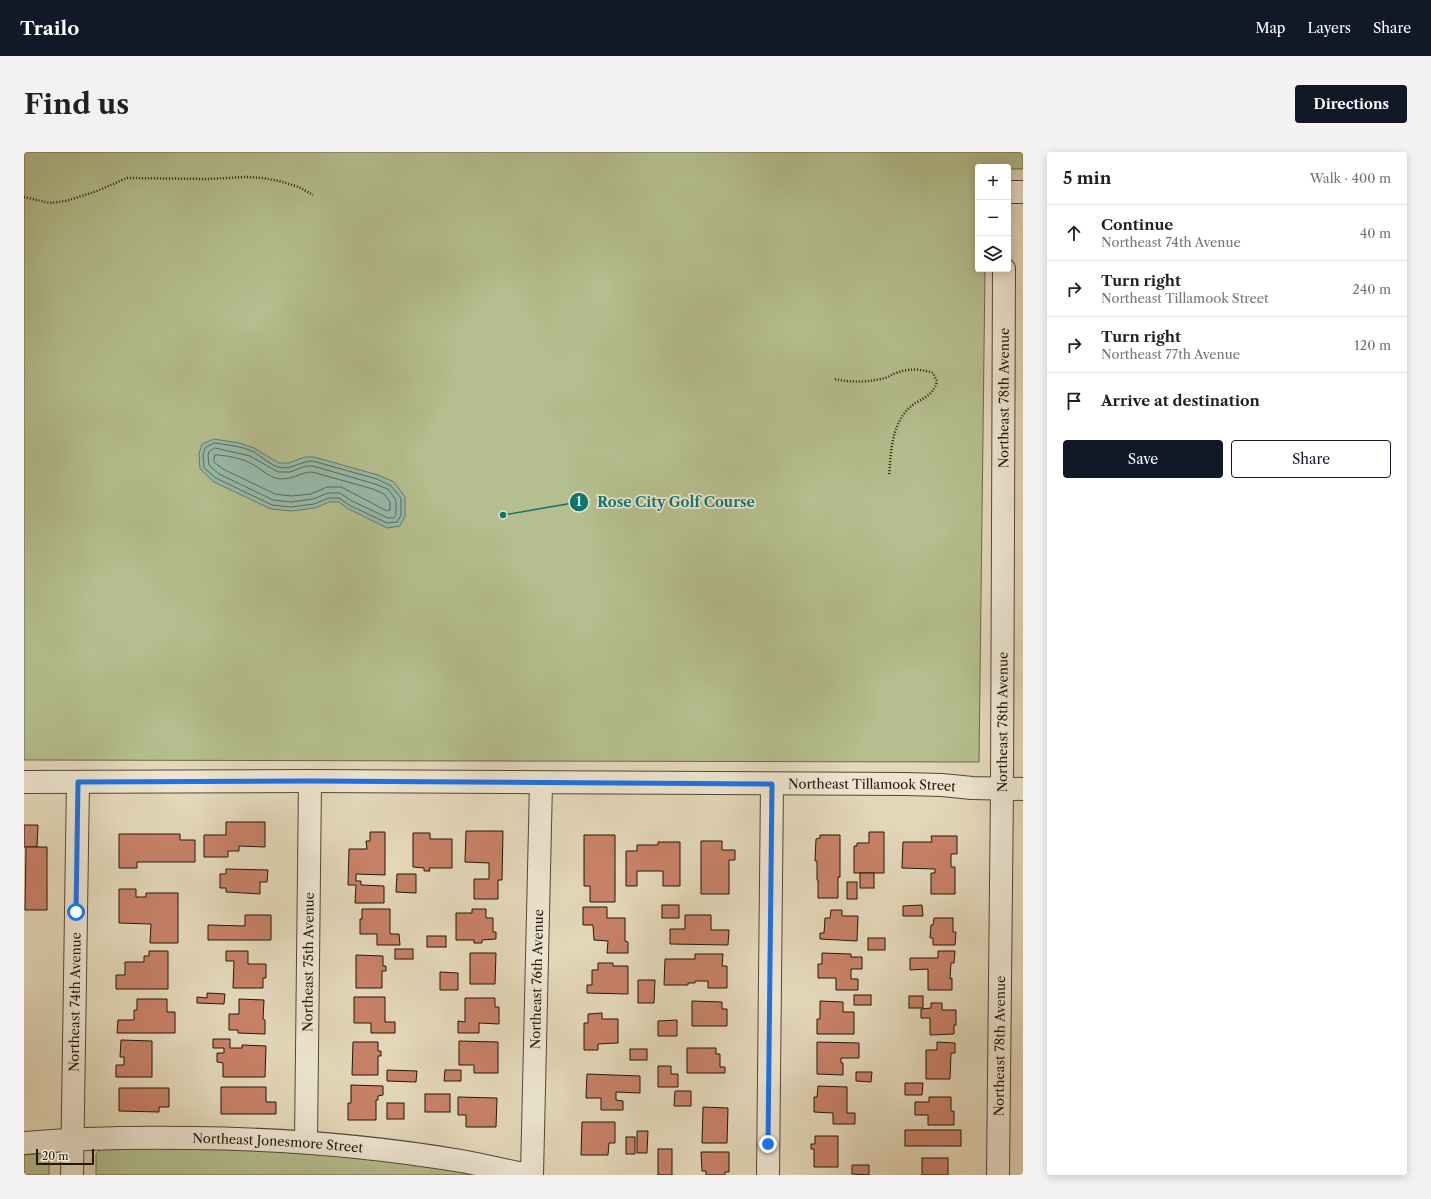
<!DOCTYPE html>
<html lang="en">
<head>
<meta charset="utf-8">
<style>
  :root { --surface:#fff; --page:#f2f2f2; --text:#202124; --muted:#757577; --line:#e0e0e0; --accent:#111827 }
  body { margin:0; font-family:"Libre Caslon Text",serif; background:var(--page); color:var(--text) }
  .controls { position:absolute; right:12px; top:12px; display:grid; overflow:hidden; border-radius:4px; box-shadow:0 2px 10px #0003 }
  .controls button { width:36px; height:36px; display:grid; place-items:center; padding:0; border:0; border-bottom:1px solid var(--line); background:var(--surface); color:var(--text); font:20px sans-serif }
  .scale { position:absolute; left:12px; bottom:10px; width:58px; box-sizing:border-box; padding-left:4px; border:2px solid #241709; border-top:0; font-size:11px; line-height:14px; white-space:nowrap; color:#241709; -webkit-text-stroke:3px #ede5d1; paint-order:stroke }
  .stop { position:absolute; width:12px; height:12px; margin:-9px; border:3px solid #1a73e8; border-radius:50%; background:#fff }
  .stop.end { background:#1a73e8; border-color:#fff; box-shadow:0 1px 4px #0008 }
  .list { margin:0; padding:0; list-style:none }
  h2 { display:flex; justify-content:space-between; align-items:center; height:52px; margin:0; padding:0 16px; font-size:17px }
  h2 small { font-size:13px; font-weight:400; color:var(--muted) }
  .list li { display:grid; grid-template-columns:26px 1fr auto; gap:12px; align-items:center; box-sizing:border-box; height:56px; padding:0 16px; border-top:1px solid var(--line) }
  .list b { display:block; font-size:15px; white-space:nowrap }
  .list p { margin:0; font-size:13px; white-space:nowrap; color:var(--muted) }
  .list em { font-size:13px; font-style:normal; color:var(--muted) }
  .actions { display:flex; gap:8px; padding:12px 16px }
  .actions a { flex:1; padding:9px 0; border:1px solid var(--accent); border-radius:4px; text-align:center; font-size:14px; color:var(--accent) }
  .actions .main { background:var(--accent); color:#fff }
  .icon { flex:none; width:22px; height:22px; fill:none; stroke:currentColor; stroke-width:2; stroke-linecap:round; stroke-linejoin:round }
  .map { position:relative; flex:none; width:999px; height:1023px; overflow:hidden; border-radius:4px }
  header { display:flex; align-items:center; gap:24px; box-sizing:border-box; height:56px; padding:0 20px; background:var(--accent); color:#fff }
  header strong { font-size:19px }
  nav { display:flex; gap:22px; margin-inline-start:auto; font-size:14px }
  .intro { display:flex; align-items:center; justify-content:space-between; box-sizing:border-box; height:96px; padding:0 24px }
  h1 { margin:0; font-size:28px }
  .button { padding:10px 18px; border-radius:4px; background:var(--accent); color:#fff; font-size:14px; font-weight:700 }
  main { display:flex; gap:24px; padding:0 24px }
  aside { flex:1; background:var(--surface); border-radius:4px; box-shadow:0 2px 10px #0003 }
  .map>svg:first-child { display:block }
  .green { fill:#b4be8e; stroke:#6c6a4c }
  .water { fill:#96baa9; stroke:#687969 }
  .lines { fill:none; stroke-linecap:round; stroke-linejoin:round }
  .shore { stroke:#5d6859; stroke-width:1 }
  .building { fill:#c78167; stroke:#241709 }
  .minor-casing { stroke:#544735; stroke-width:24 }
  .path { stroke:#241709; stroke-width:2.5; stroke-dasharray:1 2; stroke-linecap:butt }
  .minor { stroke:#ede5d1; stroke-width:22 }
  .route { stroke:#1a73e8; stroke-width:5 }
  .labels { text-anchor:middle; stroke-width:3.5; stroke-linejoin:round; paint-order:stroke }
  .street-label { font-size:13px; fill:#241709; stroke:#ede5d1 }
  .leader { fill:none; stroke:#0f766e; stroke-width:1.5 }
  .callout-dot { fill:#0f766e; stroke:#ede5d1; stroke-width:1.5 }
  .mark-label { font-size:12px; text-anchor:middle; font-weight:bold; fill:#fff }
  .callout-label { font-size:14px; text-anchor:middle; font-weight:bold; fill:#0f766e; stroke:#ede5d1; stroke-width:3.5; stroke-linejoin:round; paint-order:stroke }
</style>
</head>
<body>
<header>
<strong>Trailo</strong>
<nav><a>Map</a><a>Layers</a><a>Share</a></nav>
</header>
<div class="intro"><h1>Find us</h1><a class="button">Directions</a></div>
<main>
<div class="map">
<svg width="999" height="1023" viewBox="0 0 999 1023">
  <rect width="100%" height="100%" fill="#e3d7b8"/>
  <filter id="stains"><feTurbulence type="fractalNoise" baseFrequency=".005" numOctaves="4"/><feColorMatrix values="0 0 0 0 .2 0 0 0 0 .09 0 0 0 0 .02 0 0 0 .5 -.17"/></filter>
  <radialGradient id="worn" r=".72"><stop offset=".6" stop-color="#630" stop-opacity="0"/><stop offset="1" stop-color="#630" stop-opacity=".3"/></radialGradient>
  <g class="green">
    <polygon points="0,0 999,0 999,17 984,17 984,15 954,15 954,117 961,117 955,610 0,608"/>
    <polygon points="86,996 200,996 281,998 429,1016 454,1023 72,1023 72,1002 76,998"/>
    <polygon points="22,1001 25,1006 25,1023 0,1023 0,1003"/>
  </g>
  <polygon class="water" points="190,287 215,291 230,296 255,311 265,311 281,305 290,305 354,323 370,330 381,345 381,364 376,374 363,376 323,356 315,350 305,350 291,356 267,359 247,357 190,330 176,317 175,302 178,292"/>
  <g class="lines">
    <g class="shore">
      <path d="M191 291C203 293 218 294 230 300 238 305 245 312 254 315 265 319 277 309 289 309L353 327 367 334 377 346V363L373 370 363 371 325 353 315 346H305L290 352 267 355 248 353 192 326 180 316 179 303 181 296Z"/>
      <polygon points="191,296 226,304 254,320 266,320 282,314 289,314 351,332 364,337 372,348 372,362 370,366 364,366 328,349 316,341 304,341 289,347 267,350 249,348 195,322 185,313 184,303 185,300"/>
      <path d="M191 303C201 303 215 306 224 310 234 314 242 323 251 326 267 330 275 320 288 320L349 337 360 342 366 350V358L363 359 317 335H303L287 342 267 344 251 342 199 317 190 310Z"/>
    </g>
  </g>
  <g class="building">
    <polygon points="202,670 241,670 241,695 215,694 215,699 204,699 204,705 180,705 180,683 202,683"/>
    <polygon points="0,673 14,673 13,695 0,695"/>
    <polygon points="442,679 479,679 478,728 474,728 474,747 450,747 450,727 465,727 465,711 441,710"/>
    <polygon points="346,680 361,680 361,723 332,722 332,729 337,729 337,733 360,734 360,751 331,751 332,733 324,733 325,697 343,697 342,689 346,689"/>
    <polygon points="845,680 860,680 860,721 830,721 830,694 833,694 833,691 845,691"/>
    <polygon points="389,681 406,681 406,687 428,687 428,716 405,716 406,719 400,719 400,716 389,715"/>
    <polygon points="95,682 156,682 156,688 171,688 171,710 113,710 113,716 95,716"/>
    <polygon points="560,683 591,683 591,750 566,750 566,734 560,734"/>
    <polygon points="796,683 816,683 816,725 814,725 814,746 794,746 794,728 793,728 793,709 791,709 792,687 796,686"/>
    <polygon points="907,684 933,684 933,702 927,702 927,715 931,715 931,742 907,742 907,721 911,721 911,717 878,716 879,690 908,690"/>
    <polygon points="677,689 698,689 698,698 711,698 711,708 705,708 705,742 677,742"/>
    <polygon points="634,690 656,690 656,734 639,734 639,719 613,719 613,734 602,734 602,699 613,699 613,693 634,693"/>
    <polygon points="2,695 23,695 23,758 1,758"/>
    <polygon points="202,717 244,718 243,730 236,730 236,742 202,740 202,736 196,736 196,722 202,722"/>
    <rect x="836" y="721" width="14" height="15"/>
    <polygon points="373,722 392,722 392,741 372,740"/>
    <rect x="823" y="730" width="10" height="17"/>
    <polygon points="95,737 112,737 112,745 122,745 122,741 154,741 154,791 126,791 127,772 95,771"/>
    <rect x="638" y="753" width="17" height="13"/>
    <polygon points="898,753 899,764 879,764 879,754"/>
    <polygon points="559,755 583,755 583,766 601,766 601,789 604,790 604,801 583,801 584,789 570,788 569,773 559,773"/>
    <polygon points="338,757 366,757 366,782 375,782 376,793 353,793 353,782 336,782 336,767 338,767"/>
    <polygon points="448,757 462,757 462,766 469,766 469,780 472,780 472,787 458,788 458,791 450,791 450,788 432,788 432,761 448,761"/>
    <polygon points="807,758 818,758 818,764 834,764 833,789 796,787 796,781 800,781 801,766 806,766"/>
    <polygon points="221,763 247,763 247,788 184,788 184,773 221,774"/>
    <polygon points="661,763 687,763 687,778 705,778 704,793 646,792 646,777 661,777"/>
    <polygon points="910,766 929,766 929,780 932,780 931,793 909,793 909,786 906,786 907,773 909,773"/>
    <rect x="403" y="784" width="19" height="11"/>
    <rect x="844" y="786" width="17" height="12"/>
    <rect x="371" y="797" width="18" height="10"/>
    <polygon points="125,799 144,799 144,837 92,837 92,823 101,823 101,810 120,810 120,804 125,804"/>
    <polygon points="202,799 224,799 224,812 242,812 242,826 239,826 239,836 209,836 210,809 202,809"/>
    <polygon points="914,799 931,799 930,811 927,811 926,827 928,826 928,838 904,838 904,817 886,818 886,806 914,806"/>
    <polygon points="446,801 472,801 471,832 446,832"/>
    <polygon points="798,801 827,802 827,805 838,805 838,817 827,817 827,827 834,827 834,838 812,838 812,826 794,826 794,812 798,812"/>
    <polygon points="671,802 699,802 698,814 703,814 703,836 684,836 684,829 671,829 671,831 664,831 664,833 640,833 641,807 671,807"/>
    <polygon points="332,803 359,804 359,814 362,814 362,819 358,819 358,836 332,836"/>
    <polygon points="574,811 589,811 589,814 604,814 604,842 563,841 563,833 568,833 568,818 574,818"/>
    <polygon points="416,820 434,821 434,838 416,838"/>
    <polygon points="614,828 631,828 630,851 614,851"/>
    <polygon points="183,841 201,842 200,852 173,851 173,845 183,846"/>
    <rect x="830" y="843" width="17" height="10"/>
    <rect x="885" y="844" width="14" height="12"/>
    <polygon points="330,845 361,845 361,870 371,870 371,881 347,881 347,871 330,871"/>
    <polygon points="441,846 471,846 471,855 475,855 475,872 455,871 455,881 434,881 434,869 441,870"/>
    <polygon points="113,847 143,847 143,860 151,860 151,881 93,881 94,868 110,868 110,858 113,858"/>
    <polygon points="215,847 240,848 239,867 241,868 241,882 214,881 214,878 205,878 205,862 215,862"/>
    <polygon points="668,849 698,850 698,857 703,857 703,874 668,874"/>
    <polygon points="796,849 819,850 819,860 830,860 830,882 793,882 793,867 796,867"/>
    <polygon points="907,851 918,851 918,858 932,858 932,873 930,873 930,882 906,883 906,866 897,866 897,857 907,856"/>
    <polygon points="578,861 578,867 594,867 594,891 574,892 574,898 560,898 560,871 564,871 564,862"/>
    <polygon points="653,868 653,884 634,884 634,869"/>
    <polygon points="189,887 206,887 206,896 218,896 218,893 242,894 241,925 199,925 199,911 193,910 193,901 200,901 200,896 189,896"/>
    <polygon points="97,888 128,889 128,925 92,925 92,913 100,913 100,905 96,905"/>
    <polygon points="435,889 474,890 474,921 450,921 450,913 435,913"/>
    <polygon points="329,890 354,890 354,899 357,899 357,904 354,904 354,923 328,923"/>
    <polygon points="793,890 835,891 835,906 817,906 817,911 819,911 819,923 793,922"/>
    <polygon points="913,890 931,891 931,901 927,901 926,927 902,927 902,898 913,898"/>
    <polygon points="663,896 692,896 692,902 696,902 696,915 701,915 701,921 663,921"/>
    <rect x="606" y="897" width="17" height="11"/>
    <polygon points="634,914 647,914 647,922 654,922 654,935 634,935"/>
    <polygon points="363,918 393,919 392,930 363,929"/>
    <polygon points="421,918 437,918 437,929 420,929"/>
    <polygon points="832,920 848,920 847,930 832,929"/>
    <polygon points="563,922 616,924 616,941 592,940 592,948 599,949 599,958 577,958 577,946 562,946"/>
    <polygon points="881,931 899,931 898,943 881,943"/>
    <polygon points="327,933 359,934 359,943 354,944 354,948 352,948 352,968 324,968 324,951 327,951"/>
    <polygon points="794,934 823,935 823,961 831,961 831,972 809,972 809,961 790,960 790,945 793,945"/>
    <polygon points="197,935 242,935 242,950 252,950 252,962 197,962"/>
    <polygon points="95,936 145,936 145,955 135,955 135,960 95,959"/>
    <polygon points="651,939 667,939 667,954 650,954"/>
    <rect x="401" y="942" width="25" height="18"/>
    <polygon points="434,945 473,946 472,975 442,975 442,963 434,963"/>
    <polygon points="905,945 927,945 927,959 930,959 930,973 904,973 904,963 891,963 891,950 905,950"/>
    <rect x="363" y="951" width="17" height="16"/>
    <polygon points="679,955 704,956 703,991 678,991"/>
    <polygon points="558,970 591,970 591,991 585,991 584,1003 557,1003"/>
    <rect x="881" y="978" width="56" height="16"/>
    <polygon points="613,979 624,979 623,1001 613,1001"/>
    <polygon points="791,984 814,984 814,1015 790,1015 790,997 787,997 787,992 791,992"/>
    <rect x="602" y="985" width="9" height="17"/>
    <rect x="634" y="997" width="14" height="26"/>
    <polygon points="677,1000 705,1000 705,1020 701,1020 701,1023 682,1023 682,1019 678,1019"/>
    <rect x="898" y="1006" width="26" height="17"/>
    <polygon points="828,1013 845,1013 845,1023 828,1022"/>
  </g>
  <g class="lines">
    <defs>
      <g id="minor">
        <polyline points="984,40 999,40"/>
        <path id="s1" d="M0 630 286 629 882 632 918 633 948 636 999 637"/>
        <path id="s2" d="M282 990 286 629"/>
        <path id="s3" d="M0 991C56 986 113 985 169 986 259 987 348 994 437 1009 460 1013 482 1019 505 1023"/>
        <path id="s4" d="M48 1023 54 630"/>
        <path id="s5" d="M508 1023 517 631"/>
        <polyline points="744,1023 748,632"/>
        <path id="s6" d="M974 1023 978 637 980 117"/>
      </g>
    </defs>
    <use href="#minor" class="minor-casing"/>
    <g class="path">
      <polyline points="0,45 26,51 42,49 73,39 103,26 183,27 222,25 239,26 255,29 275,35 289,43"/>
      <path d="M811 227C827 231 845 230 861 226 865 225 868 222 872 221 885 216 897 217 909 221L913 229C908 248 895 245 883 258 867 276 867 301 865 324"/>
    </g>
    <use href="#minor" class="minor"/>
  </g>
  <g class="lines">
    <polyline class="route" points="52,760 54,630 286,629 748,632 744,992"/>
  </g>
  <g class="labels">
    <g class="street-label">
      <text dy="5" stroke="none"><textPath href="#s6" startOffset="777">Northeast 78th Avenue</textPath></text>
      <text dy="5" stroke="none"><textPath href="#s6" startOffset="453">Northeast 78th Avenue</textPath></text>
      <text dy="5" stroke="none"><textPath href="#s1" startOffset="848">Northeast Tillamook Street</textPath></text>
      <text dy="5" stroke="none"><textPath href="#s2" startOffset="180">Northeast 75th Avenue</textPath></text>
      <text dy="5" stroke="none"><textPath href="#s5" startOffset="196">Northeast 76th Avenue</textPath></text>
      <text dy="5" stroke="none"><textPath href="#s4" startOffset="173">Northeast 74th Avenue</textPath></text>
      <text dy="5" stroke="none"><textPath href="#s6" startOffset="129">Northeast 78th Avenue</textPath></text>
      <text dy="5" stroke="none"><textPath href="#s3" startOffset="254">Northeast Jonesmore Street</textPath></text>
    </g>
  </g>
  <path class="leader" d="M479 363L555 350"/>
  <g class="callout-dot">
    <circle cx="479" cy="363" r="4"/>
    <circle cx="555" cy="350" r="10"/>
  </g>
  <g class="mark-label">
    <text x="555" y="354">1</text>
  </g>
  <g class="callout-label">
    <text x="652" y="355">Rose City Golf Course</text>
  </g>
  <rect width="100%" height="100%" filter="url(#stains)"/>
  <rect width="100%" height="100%" fill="url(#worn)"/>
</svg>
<div class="controls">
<button>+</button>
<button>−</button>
<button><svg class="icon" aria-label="layers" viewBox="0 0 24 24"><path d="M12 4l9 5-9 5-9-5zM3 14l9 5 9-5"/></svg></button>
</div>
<div class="scale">20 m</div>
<div class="stop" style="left:52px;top:760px"></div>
<div class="stop end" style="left:744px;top:992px"></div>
</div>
<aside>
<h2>5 min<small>Walk · 400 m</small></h2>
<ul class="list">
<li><svg class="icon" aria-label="ahead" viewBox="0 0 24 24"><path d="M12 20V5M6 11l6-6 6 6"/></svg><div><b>Continue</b><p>Northeast 74th Avenue</p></div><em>40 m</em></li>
<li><svg class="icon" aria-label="right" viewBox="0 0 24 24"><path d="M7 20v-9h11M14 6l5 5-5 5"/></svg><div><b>Turn right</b><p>Northeast Tillamook Street</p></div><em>240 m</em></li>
<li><svg class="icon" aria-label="right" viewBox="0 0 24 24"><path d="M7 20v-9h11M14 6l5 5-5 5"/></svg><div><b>Turn right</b><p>Northeast 77th Avenue</p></div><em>120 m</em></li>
<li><svg class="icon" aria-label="arrive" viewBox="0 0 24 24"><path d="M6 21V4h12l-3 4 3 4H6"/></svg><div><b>Arrive at destination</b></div></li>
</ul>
<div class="actions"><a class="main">Save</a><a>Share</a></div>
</aside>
</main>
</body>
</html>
